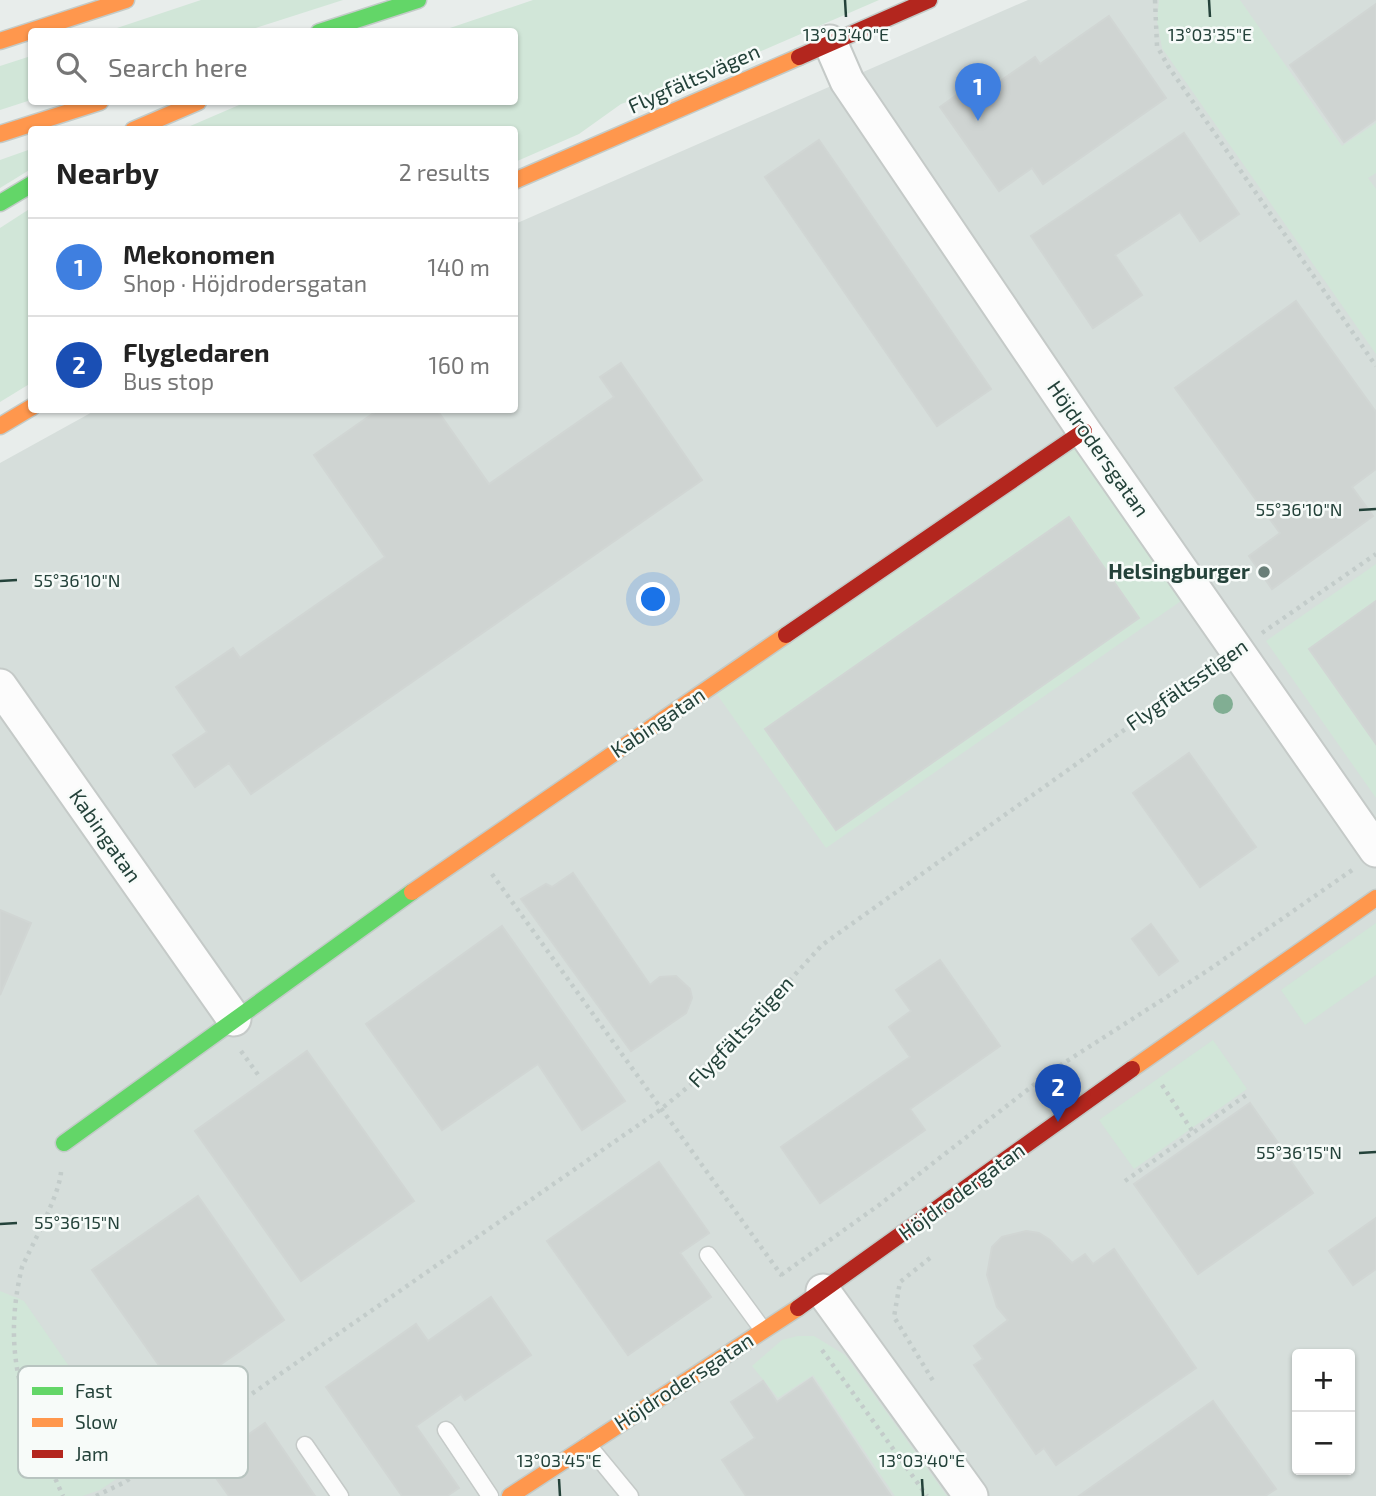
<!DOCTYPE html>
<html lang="en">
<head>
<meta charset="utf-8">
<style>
  :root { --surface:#fff; --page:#f6f6f6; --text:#222; --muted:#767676; --line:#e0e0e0; --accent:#697e78 }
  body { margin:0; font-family:"Exo 2",sans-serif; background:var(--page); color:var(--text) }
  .controls { position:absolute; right:21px; bottom:21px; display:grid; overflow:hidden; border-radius:7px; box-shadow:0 2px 5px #0004 }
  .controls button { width:63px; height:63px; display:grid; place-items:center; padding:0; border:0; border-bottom:2px solid var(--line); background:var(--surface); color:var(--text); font:35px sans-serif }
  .you { position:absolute; left:654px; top:600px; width:24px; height:24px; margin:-18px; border:5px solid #fff; border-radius:50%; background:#1a73e8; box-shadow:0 0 0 10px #1a73e833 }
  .badge { display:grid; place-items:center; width:46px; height:46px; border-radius:50%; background:var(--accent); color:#fff; font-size:23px; font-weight:700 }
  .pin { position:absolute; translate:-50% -58px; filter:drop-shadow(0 2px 4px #0008) }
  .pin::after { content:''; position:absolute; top:37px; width:24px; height:21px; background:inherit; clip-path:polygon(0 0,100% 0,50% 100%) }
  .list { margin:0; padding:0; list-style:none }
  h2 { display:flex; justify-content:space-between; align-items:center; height:91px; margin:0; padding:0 28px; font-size:30px }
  h2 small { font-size:23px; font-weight:400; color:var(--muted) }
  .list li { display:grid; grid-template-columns:46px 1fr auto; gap:21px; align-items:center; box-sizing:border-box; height:98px; padding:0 28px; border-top:2px solid var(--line) }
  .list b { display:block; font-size:26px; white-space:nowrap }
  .list p { margin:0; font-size:23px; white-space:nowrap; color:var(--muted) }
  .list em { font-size:23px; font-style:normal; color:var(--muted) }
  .icon { flex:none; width:38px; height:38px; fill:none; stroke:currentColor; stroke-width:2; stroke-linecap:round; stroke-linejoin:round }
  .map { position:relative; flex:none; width:1376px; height:1496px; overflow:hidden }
  .search { position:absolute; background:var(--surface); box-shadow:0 2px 5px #0004; left:28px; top:28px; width:490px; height:77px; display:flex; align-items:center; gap:18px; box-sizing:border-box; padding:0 24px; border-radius:7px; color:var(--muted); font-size:26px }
  .panel { position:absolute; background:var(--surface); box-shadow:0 2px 5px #0004; left:28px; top:126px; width:490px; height:287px; border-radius:7px }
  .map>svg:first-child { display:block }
  .built { fill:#d6dedb; fill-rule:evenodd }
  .green { fill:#d1e6d8 }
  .building { fill:#cfd4d2; stroke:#d1d6d4; stroke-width:2 }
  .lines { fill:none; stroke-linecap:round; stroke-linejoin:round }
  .lane-casing { stroke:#c5cac8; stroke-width:19 }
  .street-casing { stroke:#c5cac8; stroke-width:37 }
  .fast-casing { stroke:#c3cbc8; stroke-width:19 }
  .slow-casing { stroke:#c3cbc8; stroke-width:19 }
  .jam-casing { stroke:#c3cbc8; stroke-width:19 }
  .path { stroke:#c3ccca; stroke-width:4.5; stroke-dasharray:3.5 5; stroke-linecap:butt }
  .lane { stroke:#fcfcfc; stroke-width:16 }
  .street { stroke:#fcfcfc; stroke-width:33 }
  .fast { stroke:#63d668; stroke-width:16 }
  .slow { stroke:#ff974d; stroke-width:16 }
  .jam { stroke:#b3261e; stroke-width:16 }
  .tree { fill:#81ae93 }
  .ticks { fill:none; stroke:#24423a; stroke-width:2.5 }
  .poi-dot { fill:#697e78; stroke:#f7fbf9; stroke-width:2.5 }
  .labels { text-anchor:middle; stroke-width:5; stroke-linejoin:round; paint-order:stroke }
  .street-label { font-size:21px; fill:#24423a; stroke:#f7fbf9 }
  .poi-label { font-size:21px; font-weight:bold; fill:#24423a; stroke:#f7fbf9; text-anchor:end }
  .key { fill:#f7fbf9; stroke:#b8c4c0; stroke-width:2 }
  .key-label { font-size:19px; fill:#24423a }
  .ticks-label { font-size:18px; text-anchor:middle; fill:#24423a; stroke:#f7fbf9; stroke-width:5; stroke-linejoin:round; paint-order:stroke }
</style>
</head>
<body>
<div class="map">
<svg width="1376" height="1496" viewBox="0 0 1376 1496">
  <rect width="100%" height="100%" fill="#e8edeb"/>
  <path class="built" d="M1028 0H1376V1496H0V463L96 410H514L515 224ZM1297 1354H1350V1470H1297Z"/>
  <g class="green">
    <polygon points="201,0 343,0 246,31 108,31"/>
    <polygon points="533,0 879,0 706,75 621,104 579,134 515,162 514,130 181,130 246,102 514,102 514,32 441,31"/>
    <polygon points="1159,0 1240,0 1342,146 1376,123 1376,173 1368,178 1376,189 1376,354 1162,48 1157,21"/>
    <polygon points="31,56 31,100 0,110 0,66"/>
    <polygon points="31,149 31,169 0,188 0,160"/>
    <polygon points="31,208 31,383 0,402 0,228"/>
    <polygon points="1084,440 1191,594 826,848 716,693"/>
    <polygon points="1376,564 1376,798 1266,641"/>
    <polygon points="1376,923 1376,975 1305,1025 1281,990"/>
    <polygon points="1213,1040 1247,1089 1134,1169 1099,1120"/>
    <polygon points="0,1291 24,1301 137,1465 100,1490 82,1496 0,1496"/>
    <polygon points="798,1336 814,1336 845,1355 947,1496 895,1496 813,1375 778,1398 752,1366 782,1340"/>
  </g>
  <g class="building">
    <polygon points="1376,4 1376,119 1344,142 1290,65"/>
    <polygon points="1109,16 1166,98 1043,184 1032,168 999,191 940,107 975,82 983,93 1035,57 1040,64"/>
    <polygon points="1184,133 1239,214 1200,241 1180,212 1115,255 1142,295 1093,328 1031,236"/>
    <polygon points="819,140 991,389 937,426 765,177"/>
    <polygon points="1296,301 1376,412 1376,469 1352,487 1373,516 1272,589 1249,556 1280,533 1175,388"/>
    <polygon points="621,363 702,480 251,794 229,763 195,787 173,755 207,732 176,687 233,648 240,658 385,557 314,455 378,410 437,410 489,484 614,397 600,377"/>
    <polygon points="1069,517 1139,618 836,830 765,729"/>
    <polygon points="1376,601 1376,744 1309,649"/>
    <polygon points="1189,753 1256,847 1200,887 1133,793"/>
    <polygon points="573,873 650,985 660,977 676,976 690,989 692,998 686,1013 631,1051 521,899 546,884 552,887"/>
    <polygon points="0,910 31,923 0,995"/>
    <polygon points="1151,924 1178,961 1159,975 1132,939"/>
    <polygon points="502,926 625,1101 582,1130 538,1064 442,1130 366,1024"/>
    <polygon points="940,960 1000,1046 910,1109 925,1130 820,1203 781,1147 910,1057 889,1027 911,1011 896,990"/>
    <polygon points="307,1051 414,1201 301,1281 195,1131"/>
    <polygon points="1250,1103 1313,1193 1198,1274 1134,1184"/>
    <polygon points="659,1162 709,1233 680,1253 711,1297 628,1355 547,1241"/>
    <polygon points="198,1196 284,1320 220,1365 233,1384 148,1443 128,1415 172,1384 92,1270"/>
    <polygon points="1376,1218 1376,1269 1353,1285 1329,1251"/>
    <polygon points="1026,1231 1039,1233 1050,1240 1072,1263 1085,1254 1093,1264 1114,1249 1196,1368 1056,1465 1044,1448 1036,1454 974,1365 983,1359 974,1346 1008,1320 997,1307 987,1275 992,1247 1002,1237"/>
    <polygon points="491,1297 531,1355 465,1400 461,1394 416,1426 459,1488 447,1496 402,1496 326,1387 416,1324 428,1341"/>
    <polygon points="812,1378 891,1496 746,1496 722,1460 755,1438 731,1402 763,1381 777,1402"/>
    <polygon points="1213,1401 1276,1489 1265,1496 1079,1496"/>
    <polygon points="265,1423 315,1496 229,1496 206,1464"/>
  </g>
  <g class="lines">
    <defs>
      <g id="lane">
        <polyline points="708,1255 763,1330"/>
        <polyline points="446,1430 490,1496"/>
        <polyline points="305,1445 340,1496"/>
        <polyline points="588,1445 630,1496"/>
      </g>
      <g id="street">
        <polyline points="830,42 847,81 1084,431 1376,850"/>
        <polyline points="0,686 234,1019"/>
        <polyline points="823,1291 971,1496"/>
      </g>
      <g id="fast">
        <polyline points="319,32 418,0"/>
        <polyline points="0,203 32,184"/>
        <polyline points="64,1143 412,892"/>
      </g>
      <g id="slow">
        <polyline points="0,41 126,0"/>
        <polyline points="133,130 198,102"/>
        <polyline points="0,134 100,102"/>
        <polyline points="514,181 799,57"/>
        <polyline points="0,426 32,407"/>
        <polyline points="412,892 786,635"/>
        <polyline points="1132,1069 1376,898"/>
        <polyline points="510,1496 798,1308"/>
      </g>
      <g id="jam">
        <polyline points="799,57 929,0"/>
        <polyline points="786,635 1084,431"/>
        <polyline points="798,1308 1132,1069"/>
      </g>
    </defs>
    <use href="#lane" class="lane-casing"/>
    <use href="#street" class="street-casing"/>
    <use href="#fast" class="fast-casing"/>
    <use href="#slow" class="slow-casing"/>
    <use href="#jam" class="jam-casing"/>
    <g class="path">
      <polyline points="1155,0 1157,46 1168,66 1376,366"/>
      <polyline points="1262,633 1376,554"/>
      <polyline points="492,874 782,1276"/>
      <polyline points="241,1051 259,1076"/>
      <polyline points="1162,1085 1193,1132"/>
      <path d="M61 1172C59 1196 33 1243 22 1267 0 1359 26 1413 63 1496"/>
      <polyline points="1125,1181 1249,1093"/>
      <polyline points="930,1258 900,1282 894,1317 935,1384"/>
      <polyline points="781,1275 879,1205 1053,1070 1207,971 1355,868"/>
      <polyline points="822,1350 927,1496"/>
      <polyline points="96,1496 125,1482 660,1110 706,1072 822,945 1214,666"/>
    </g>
    <use href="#lane" class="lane"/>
    <use href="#street" class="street"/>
    <use href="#fast" class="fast"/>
    <use href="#slow" class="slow"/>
    <use href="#jam" class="jam"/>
  </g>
  <circle class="tree" cx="1223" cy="704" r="10"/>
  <path class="ticks" d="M845 0 846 17M1209 0 1210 17M1359 510 1376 509M0 581 17 580M1359 1153 1376 1152M0 1224 17 1223M559 1479 560 1496M922 1479 923 1496"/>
  <circle class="poi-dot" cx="1264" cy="572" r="7"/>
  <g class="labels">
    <g class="street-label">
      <text transform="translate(694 79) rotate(-24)" y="7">Flygfältsvägen</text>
      <text transform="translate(1098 449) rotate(55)" y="7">Höjdrodersgatan</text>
      <text transform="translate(1187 685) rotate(-35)" y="7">Flygfältsstigen</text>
      <text transform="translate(658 723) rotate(-34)" y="7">Kabingatan</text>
      <text transform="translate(105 836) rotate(55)" y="7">Kabingatan</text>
      <text transform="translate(741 1032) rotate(-47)" y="7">Flygfältsstigen</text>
      <text transform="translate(962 1192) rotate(-36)" y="7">Höjdrodergatan</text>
      <text transform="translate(684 1382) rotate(-33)" y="7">Höjdrodersgatan</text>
    </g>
    <g class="poi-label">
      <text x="1250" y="579">Helsingburger</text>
    </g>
  </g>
  <rect x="18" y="1366" width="230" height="112" rx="10" class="key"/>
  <rect x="32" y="1387" width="31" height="8" fill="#63d668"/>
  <rect x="32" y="1418" width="31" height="9" fill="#ff974d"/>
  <rect x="32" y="1450" width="31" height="8" fill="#b3261e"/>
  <g class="key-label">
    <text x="75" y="1398">Fast</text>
    <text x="75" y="1429">Slow</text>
    <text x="75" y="1461">Jam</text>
  </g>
  <g class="ticks-label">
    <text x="846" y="41">13°03'40"E</text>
    <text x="1210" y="41">13°03'35"E</text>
    <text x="1299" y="516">55°36'10"N</text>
    <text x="77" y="587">55°36'10"N</text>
    <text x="1299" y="1159">55°36'15"N</text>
    <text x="77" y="1229">55°36'15"N</text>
    <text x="559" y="1467">13°03'45"E</text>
    <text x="922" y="1467">13°03'40"E</text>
  </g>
</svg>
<div class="controls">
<button>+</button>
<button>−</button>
</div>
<div class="you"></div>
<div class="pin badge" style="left:978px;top:121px;background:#3f7fe0">1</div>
<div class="pin badge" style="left:1058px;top:1122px;background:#1a4fb4">2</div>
<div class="search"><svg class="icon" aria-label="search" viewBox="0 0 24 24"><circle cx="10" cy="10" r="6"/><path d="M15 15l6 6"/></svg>Search here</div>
<section class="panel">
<h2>Nearby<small>2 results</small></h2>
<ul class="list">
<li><span class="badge" style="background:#3f7fe0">1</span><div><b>Mekonomen</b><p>Shop · Höjdrodersgatan</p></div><em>140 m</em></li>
<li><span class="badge" style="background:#1a4fb4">2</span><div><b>Flygledaren</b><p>Bus stop</p></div><em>160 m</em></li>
</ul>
</section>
</div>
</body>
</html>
